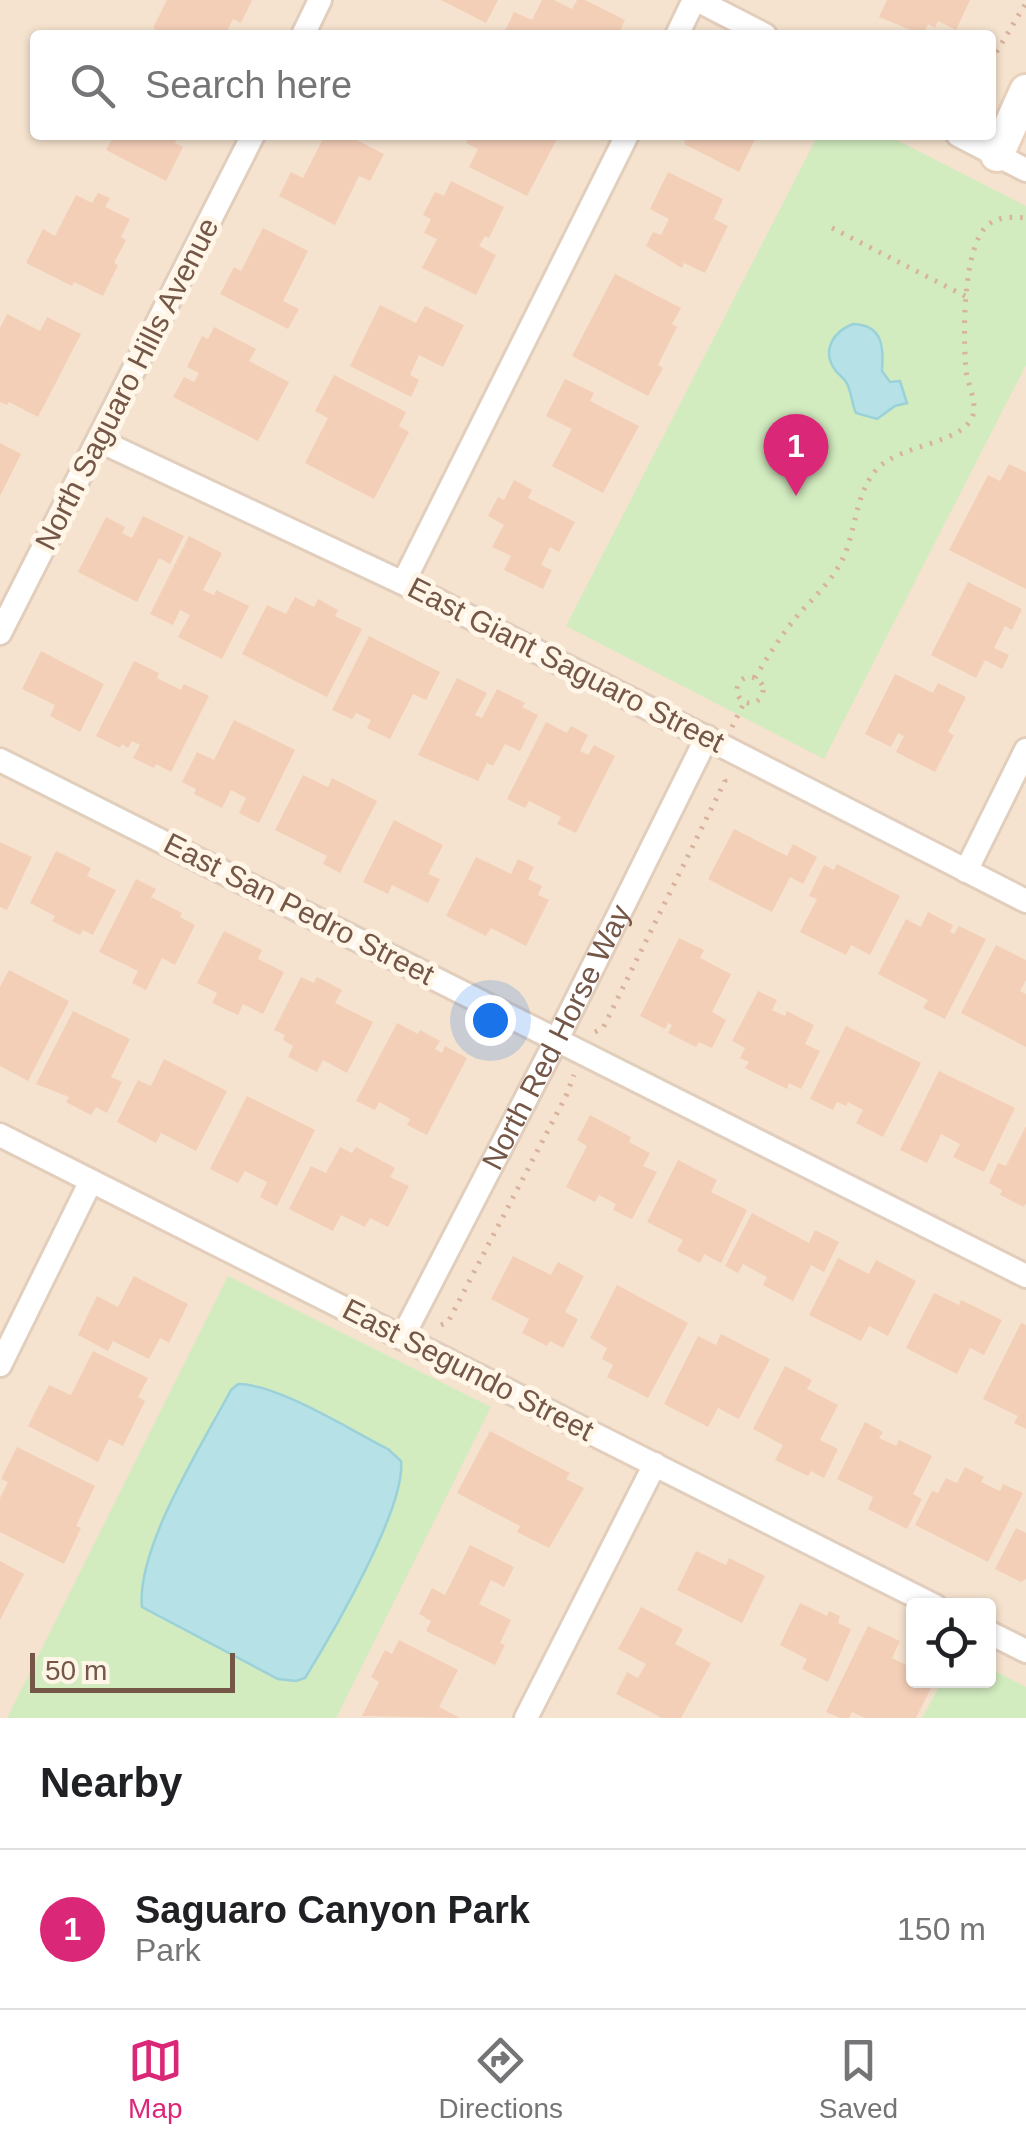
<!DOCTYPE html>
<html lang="en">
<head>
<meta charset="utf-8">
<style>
  :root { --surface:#fff; --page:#f2f2f2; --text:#202124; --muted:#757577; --line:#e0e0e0; --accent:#db2777 }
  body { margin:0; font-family:Arial,sans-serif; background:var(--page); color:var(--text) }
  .controls { position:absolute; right:30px; bottom:30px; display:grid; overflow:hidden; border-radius:10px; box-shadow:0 2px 8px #0004 }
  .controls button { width:90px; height:90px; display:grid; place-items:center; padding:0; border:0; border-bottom:2px solid var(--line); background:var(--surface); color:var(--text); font:50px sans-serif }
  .scale { position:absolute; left:30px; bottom:25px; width:205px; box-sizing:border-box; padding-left:10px; border:5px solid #755747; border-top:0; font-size:28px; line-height:35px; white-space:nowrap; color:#755747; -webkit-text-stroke:8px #fff6e8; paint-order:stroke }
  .you { position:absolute; left:490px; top:1020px; width:35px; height:35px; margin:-25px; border:8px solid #fff; border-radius:50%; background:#1a73e8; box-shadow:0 0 0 15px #1a73e833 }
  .badge { display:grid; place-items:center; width:65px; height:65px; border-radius:50%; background:var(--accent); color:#fff; font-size:32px; font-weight:700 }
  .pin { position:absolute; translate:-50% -82px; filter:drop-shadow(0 2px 5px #0008) }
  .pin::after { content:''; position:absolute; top:52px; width:35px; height:30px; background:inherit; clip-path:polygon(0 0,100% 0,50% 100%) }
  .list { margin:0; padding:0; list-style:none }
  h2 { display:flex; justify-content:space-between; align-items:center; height:130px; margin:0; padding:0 40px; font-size:42px }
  h2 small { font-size:32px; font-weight:400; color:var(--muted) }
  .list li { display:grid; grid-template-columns:65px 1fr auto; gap:30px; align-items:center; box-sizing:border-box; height:160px; padding:0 40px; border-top:2px solid var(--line) }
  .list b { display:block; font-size:38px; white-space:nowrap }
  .list p { margin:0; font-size:32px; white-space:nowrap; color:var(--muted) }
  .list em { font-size:32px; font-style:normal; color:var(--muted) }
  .icon { flex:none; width:55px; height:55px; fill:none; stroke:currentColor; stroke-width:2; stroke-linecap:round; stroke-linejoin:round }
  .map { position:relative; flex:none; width:1026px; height:1718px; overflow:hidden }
  .search { position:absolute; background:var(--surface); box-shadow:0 2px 8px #0004; left:30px; right:30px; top:30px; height:110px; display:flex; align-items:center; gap:25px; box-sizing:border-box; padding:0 35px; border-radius:10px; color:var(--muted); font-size:38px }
  .sheet { height:290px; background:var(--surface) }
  nav { display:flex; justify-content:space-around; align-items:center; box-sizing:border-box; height:140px; border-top:2px solid var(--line); background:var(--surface); font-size:28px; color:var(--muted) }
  nav a { display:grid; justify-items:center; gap:5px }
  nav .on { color:var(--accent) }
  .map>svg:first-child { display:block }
  .residential { fill:#f5e3cf; fill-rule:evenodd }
  .green { fill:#d2ebbf }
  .water { fill:#b5e1e7; stroke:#9bd1d9; stroke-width:2.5 }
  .building { fill:#f4cfb8 }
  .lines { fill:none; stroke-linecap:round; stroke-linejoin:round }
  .street-casing { stroke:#e2cebd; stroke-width:28 }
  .secondary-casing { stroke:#e9d1bc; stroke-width:38 }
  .path { stroke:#d8b29b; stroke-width:5; stroke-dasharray:2.5 8; stroke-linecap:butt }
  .street { stroke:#fff; stroke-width:22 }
  .secondary { stroke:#fff; stroke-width:32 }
  .labels { text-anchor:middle; stroke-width:10; stroke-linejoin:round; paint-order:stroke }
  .street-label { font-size:30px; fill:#755747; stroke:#fff6e8 }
</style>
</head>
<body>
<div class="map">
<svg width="1026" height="1718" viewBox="0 0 1026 1718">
  <rect width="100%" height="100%" fill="#fdf2e1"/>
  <path class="residential" d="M0 0H1026V1718H0ZM35 35H991V135H35ZM914 1606H988V1680H914Z"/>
  <g class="green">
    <polygon points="818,135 887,135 1026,206 1026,365 824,759 566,626"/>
    <polygon points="228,1276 491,1407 336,1718 7,1718"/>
    <polygon points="989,1668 1026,1687 1026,1718 922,1718 942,1681 988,1680"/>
  </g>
  <g class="water">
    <path d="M853 324C883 325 884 347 882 371L890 382 900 381 907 403 895 406 877 419 856 413C851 403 852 391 846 382 843 377 838 374 835 370 821 350 834 331 853 324Z"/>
    <path d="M238 1384C278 1384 350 1430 388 1449L401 1461C406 1508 332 1634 305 1678L296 1681 278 1679 142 1607C136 1548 203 1443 231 1390Z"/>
  </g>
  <g class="building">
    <polygon points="167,0 252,0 241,23 233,19 225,35 167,35 153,28"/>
    <polygon points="441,0 498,0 486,23"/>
    <polygon points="542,0 554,0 572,9 577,0 585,0 625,20 618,35 503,35 514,12 532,20"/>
    <polygon points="887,0 970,0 956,30 938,21 935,28 928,24 923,35 879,17"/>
    <polygon points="114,135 179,135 175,143 183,147 166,181 106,150"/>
    <polygon points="325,135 347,135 384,154 370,181 359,176 335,225 279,196 291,172 303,178"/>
    <polygon points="470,135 559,135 527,196 469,167 478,149 466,143"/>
    <polygon points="688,135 757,135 739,172 684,144"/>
    <polygon points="668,172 723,199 714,219 728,226 705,273 684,263 682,268 646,246 653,232 661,235 669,219 650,209"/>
    <polygon points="451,181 504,207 489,238 485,236 479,246 496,255 476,295 422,268 437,239 424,233 431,219 423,215 435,192 444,196"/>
    <polygon points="98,193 110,198 105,207 130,219 121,237 126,240 114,263 118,265 103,296 74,282 72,286 26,263 43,229 55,236 76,195 92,203"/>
    <polygon points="263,228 308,251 283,301 299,309 288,329 220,294 234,267 241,271"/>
    <polygon points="615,274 681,308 672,324 677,327 658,365 663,368 648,396 572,356"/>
    <polygon points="380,305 416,323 425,306 464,325 443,367 419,355 410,375 419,380 411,397 350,366"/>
    <polygon points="7,314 40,331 47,317 81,334 38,417 9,402 7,405 0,402 0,328"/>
    <polygon points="214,327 256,349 249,361 289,382 258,441 173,397 184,377 194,382 199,373 187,367 202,336 208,339"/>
    <polygon points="334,375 406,412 399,426 409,432 374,499 305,463 328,418 315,411"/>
    <polygon points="565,379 594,393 590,401 639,426 603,493 552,466 572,429 546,416"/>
    <polygon points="0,443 21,454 0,496"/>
    <polygon points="1009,464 1026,472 1026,589 949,550 988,475 1000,481"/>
    <polygon points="514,480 532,490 528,498 575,522 559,552 550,547 541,565 552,570 543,589 504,570 511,556 492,547 504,525 488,516 498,497 504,500"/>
    <polygon points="143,516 184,536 170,564 159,558 137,602 78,572 106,517 125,527 122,533 132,538"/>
    <polygon points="189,536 222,553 203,590 214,595 216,590 249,606 222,659 178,637 190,615 180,610 173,625 150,614"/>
    <polygon points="968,582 1022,609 1012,630 1005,626 994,648 1009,655 1002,669 985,660 976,678 931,655"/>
    <polygon points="295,597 314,607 318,599 338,610 335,616 362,629 327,697 242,654 267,605 286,614"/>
    <polygon points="369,636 440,672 426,700 413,694 390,739 367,728 371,720 356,713 352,719 332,710"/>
    <polygon points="41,651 104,684 80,732 50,716 55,705 22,689"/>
    <polygon points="134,661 159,673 157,678 181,690 184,684 209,696 171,772 156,764 154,768 133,758 140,745 132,741 128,748 122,744 120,748 96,736"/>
    <polygon points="895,674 933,693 938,683 966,697 948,732 954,735 935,772 896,752 904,736 898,733 891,747 865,734"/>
    <polygon points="457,678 487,693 475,715 482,718 497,689 525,703 522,707 538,715 520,751 505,744 493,766 487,763 478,781 418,755"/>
    <polygon points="234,720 295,750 259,823 239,813 246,798 231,790 222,808 194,794 196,789 182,782 197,752 214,760"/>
    <polygon points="546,722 567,733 571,726 588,735 580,751 588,755 594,745 615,756 576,833 557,824 561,817 529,801 525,808 507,799"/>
    <polygon points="303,775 328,787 332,778 377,801 340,873 323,864 327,856 275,830"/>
    <polygon points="394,820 443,845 428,874 440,879 428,903 392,885 388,894 363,882"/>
    <polygon points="734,829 787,856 793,844 817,857 803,884 790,877 772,912 708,879"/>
    <polygon points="0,842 32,857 7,910 0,907"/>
    <polygon points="56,851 91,868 87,876 116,890 93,935 83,930 80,935 52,921 55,916 30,903"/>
    <polygon points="476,857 511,874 518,859 534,867 528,879 542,886 538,895 549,900 526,946 491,928 486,936 446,916"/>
    <polygon points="837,864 900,896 870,955 851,945 846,955 800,932 817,899 809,896 824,865 834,870"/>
    <polygon points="136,879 156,889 151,897 182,913 180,917 195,925 175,965 162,958 146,990 132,983 138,971 99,952"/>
    <polygon points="928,912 953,925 950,932 954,934 959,926 986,939 945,1019 923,1008 928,1000 878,974 906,919 921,927"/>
    <polygon points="224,931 262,950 258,959 284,972 263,1014 243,1004 238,1015 212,1003 217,993 197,983"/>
    <polygon points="679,938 704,950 700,958 731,974 712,1012 726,1020 712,1048 699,1042 696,1047 668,1033 672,1025 668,1023 665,1029 640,1016"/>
    <polygon points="996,945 1026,960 1026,980 1020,991 1026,994 1026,1047 961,1013"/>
    <polygon points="9,970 69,1001 28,1081 0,1066 0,987"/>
    <polygon points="301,977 314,983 317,977 342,990 335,1003 373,1022 347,1073 323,1060 317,1072 288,1057 293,1046 283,1040 285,1035 274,1030"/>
    <polygon points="758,991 777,1000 772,1010 785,1016 787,1011 814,1025 805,1044 820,1051 801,1089 789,1083 787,1089 745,1068 749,1062 740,1058 745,1048 732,1041"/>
    <polygon points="73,1011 130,1039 111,1077 122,1082 107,1113 96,1107 91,1115 66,1102 69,1097 36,1084"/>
    <polygon points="397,1023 418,1034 420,1030 440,1041 435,1049 442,1053 445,1046 467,1058 427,1135 407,1125 410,1119 379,1102 375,1110 356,1101"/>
    <polygon points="846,1026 921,1063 883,1137 856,1123 863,1110 848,1102 846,1106 837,1102 833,1110 810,1099"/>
    <polygon points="164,1059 227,1091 196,1151 161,1133 156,1143 117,1122 138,1080 151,1086"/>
    <polygon points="939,1071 1015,1108 984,1172 953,1157 960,1144 941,1134 927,1163 900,1150"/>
    <polygon points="247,1096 315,1130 277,1206 260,1197 267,1182 245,1171 238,1183 210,1169"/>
    <polygon points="590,1115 631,1137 629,1142 650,1153 643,1166 657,1172 632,1219 613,1210 616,1204 599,1195 595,1202 566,1187 587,1146 577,1140"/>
    <polygon points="1026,1126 1026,1203 1024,1207 1000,1195 1002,1190 989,1183 998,1163 1006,1166"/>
    <polygon points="340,1147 352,1153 356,1147 395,1168 390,1177 409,1186 388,1227 370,1218 365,1227 341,1215 333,1231 289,1209 311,1166 326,1173"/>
    <polygon points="678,1160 717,1180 711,1192 747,1210 721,1263 704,1254 700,1263 677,1251 683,1240 647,1222"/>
    <polygon points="752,1213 809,1243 815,1230 839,1242 824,1272 811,1265 793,1301 763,1285 767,1277 743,1264 738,1273 725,1266"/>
    <polygon points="513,1256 551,1275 558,1262 584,1276 565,1312 578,1319 563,1348 550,1341 547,1346 522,1333 529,1319 491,1299"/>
    <polygon points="838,1258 869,1274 876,1260 916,1281 888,1336 869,1326 861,1341 809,1315"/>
    <polygon points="134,1276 188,1304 169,1343 160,1338 149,1359 113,1341 108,1351 78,1335 97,1296 118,1307"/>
    <polygon points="617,1285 688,1323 648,1398 607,1377 613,1365 602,1359 607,1348 590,1338"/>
    <polygon points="934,1293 959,1305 961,1300 1002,1320 984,1355 970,1348 957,1374 906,1348"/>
    <polygon points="1021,1323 1026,1325 1026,1429 1014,1423 1018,1416 983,1399"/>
    <polygon points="721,1334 770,1359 739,1419 718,1408 708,1427 664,1404 698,1336 716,1345"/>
    <polygon points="93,1351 148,1378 138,1397 145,1401 123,1446 109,1439 98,1462 28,1426 49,1385 71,1395"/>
    <polygon points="785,1366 812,1380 807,1389 838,1405 820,1440 838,1449 824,1478 811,1471 808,1476 775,1460 783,1445 753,1429"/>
    <polygon points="865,1422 883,1432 879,1438 896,1446 899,1440 932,1456 913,1494 922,1499 907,1529 868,1509 873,1497 837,1479"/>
    <polygon points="490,1431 570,1473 566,1479 584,1488 549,1548 517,1532 520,1526 457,1493"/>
    <polygon points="17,1447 95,1486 76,1526 81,1528 64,1564 0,1532 0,1498 8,1482 1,1479"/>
    <polygon points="965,1467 984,1477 981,1482 1000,1491 1003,1484 1023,1493 988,1562 915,1525 932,1491 938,1493 946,1478 957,1483"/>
    <polygon points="1016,1528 1026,1533 1026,1579 1021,1582 995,1569"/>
    <polygon points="470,1545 514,1567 504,1587 491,1580 479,1604 511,1620 500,1643 505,1645 495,1665 426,1631 431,1621 419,1614 432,1588 445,1595"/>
    <polygon points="696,1551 726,1565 729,1558 765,1576 742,1623 677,1590"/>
    <polygon points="0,1561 24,1574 0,1620"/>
    <polygon points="800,1603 827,1616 829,1611 840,1616 838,1623 851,1629 828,1682 802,1669 807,1659 780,1645"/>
    <polygon points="641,1607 683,1629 675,1644 711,1663 681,1718 662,1718 616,1694 627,1672 638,1678 646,1664 618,1649"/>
    <polygon points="868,1626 900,1641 892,1658 914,1669 914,1680 935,1680 916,1718 865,1718 852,1712 849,1718 840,1718 826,1712"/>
    <polygon points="399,1640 458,1670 439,1707 460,1718 362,1716 379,1682 371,1677 385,1650 392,1654"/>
  </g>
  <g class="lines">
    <defs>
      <g id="street">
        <polyline points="697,0 765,35"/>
        <polyline points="303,35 320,0"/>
        <polyline points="677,35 694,0"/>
        <polyline points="958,135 1026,170"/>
        <polyline points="100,441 403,583 1026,901"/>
        <polyline points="403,583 627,135"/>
        <polyline points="0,633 253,135"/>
        <polyline points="0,760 1026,1276"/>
        <polyline points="966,871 1026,750"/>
        <polyline points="0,1135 935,1606"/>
        <path id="s1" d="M402 1338 557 1039 707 737"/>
        <polyline points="0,1365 91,1181"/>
        <polyline points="988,1632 1026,1651"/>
        <polyline points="526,1718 655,1464"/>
      </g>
      <polyline id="secondary" points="997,155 1026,91"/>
    </defs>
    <use href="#street" class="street-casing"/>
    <use href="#secondary" class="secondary-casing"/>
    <g class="path">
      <polyline points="991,61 1026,3"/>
      <polyline points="832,228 967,297"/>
      <circle cx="750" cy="690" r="13"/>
      <path d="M755 678C768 656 782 634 798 615 815 596 835 578 845 554 856 527 856 492 877 469 900 444 964 444 973 415 977 402 968 385 966 371 963 338 962 244 989 224 1000 216 1014 217 1026 218"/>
      <polyline points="732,727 744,703"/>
      <polyline points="595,1032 603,1028 725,781 723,776"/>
      <polyline points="441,1325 448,1322 566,1096 574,1075"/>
    </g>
    <use href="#street" class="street"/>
    <use href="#secondary" class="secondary"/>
  </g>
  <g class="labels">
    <g class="street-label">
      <text transform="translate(127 384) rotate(-63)" y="10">North Saguaro Hills Avenue</text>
      <text transform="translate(566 665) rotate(27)" y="10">East Giant Saguaro Street</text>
      <text transform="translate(299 909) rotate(27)" y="10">East San Pedro Street</text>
      <text dy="10" stroke="none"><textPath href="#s1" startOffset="338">North Red Horse Way</textPath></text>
      <text transform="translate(468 1370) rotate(27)" y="10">East Segundo Street</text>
    </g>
  </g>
</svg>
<div class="controls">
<button><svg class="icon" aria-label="locate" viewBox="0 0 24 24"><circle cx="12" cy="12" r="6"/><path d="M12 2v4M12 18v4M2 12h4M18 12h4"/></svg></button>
</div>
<div class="scale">50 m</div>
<div class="you"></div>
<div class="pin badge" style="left:796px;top:496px">1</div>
<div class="search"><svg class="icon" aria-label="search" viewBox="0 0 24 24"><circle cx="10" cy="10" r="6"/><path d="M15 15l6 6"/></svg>Search here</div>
</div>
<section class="sheet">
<h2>Nearby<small></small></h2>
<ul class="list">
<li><span class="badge">1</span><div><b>Saguaro Canyon Park</b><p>Park</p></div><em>150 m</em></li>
</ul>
</section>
<nav>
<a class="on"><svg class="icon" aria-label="map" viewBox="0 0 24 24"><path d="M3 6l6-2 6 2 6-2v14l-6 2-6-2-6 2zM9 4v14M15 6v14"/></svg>Map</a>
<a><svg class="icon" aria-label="directions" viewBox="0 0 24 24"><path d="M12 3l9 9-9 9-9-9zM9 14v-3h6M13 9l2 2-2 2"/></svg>Directions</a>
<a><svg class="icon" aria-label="saved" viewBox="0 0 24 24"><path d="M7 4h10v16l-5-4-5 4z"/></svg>Saved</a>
</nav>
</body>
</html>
